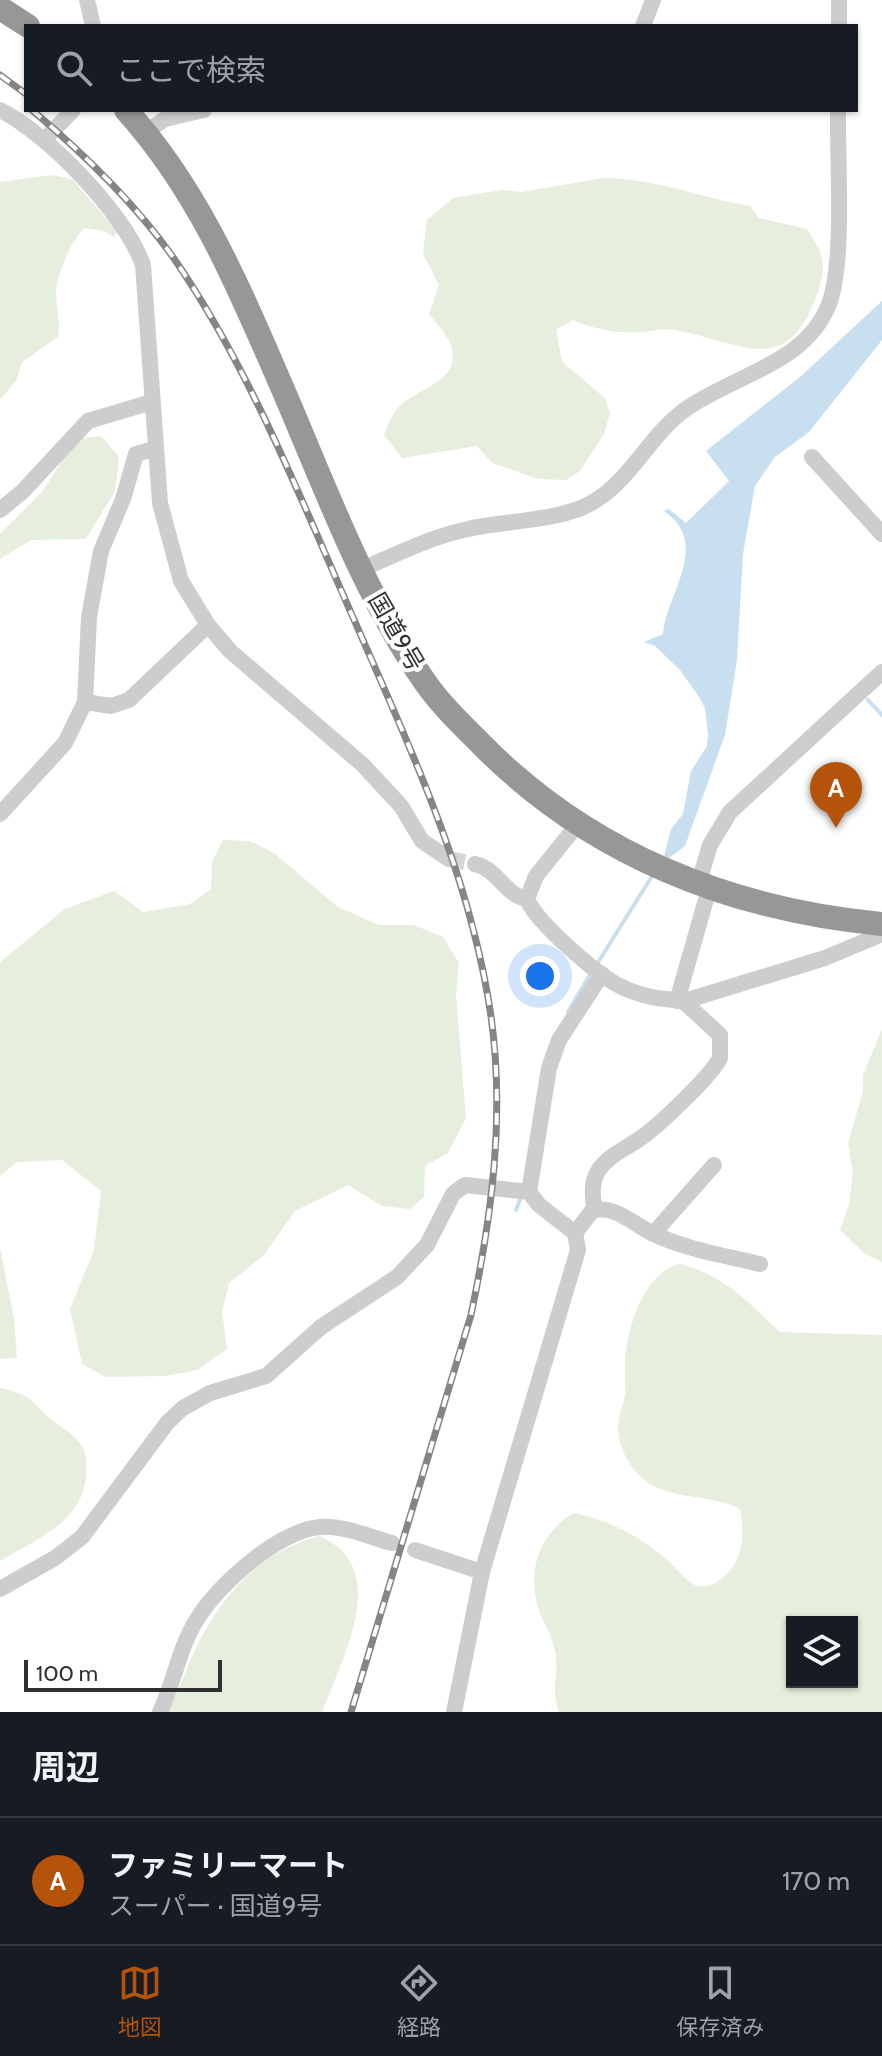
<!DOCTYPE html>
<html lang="ja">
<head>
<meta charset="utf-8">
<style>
  :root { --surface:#171b24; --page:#242831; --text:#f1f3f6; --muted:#9ea1a6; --line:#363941; --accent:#b45309 }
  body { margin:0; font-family:Cabin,"Noto Sans JP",sans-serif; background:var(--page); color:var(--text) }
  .controls { position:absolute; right:24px; bottom:24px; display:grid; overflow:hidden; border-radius:0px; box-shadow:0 2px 6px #0004 }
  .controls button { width:72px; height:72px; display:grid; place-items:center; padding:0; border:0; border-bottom:2px solid var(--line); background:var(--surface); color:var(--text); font:40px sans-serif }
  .scale { position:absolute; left:24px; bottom:20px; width:198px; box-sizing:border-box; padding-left:8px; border:4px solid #303030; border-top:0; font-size:22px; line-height:28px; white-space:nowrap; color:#303030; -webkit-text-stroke:6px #fff; paint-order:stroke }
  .you { position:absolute; left:540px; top:976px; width:28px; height:28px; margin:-20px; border:6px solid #fff; border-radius:50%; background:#1a73e8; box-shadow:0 0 0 12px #1a73e833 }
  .badge { display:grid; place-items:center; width:52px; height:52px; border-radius:50%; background:var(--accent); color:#fff; font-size:26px; font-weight:700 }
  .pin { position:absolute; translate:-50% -66px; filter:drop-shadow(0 2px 4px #0008) }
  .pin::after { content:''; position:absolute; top:42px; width:28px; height:24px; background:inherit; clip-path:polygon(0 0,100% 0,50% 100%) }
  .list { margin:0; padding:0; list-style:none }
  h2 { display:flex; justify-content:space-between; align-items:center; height:104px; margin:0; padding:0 32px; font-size:34px }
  h2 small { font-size:26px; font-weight:400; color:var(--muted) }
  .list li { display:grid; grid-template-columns:52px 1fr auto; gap:24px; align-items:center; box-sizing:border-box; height:128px; padding:0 32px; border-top:2px solid var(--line) }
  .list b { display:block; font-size:30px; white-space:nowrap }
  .list p { margin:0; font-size:26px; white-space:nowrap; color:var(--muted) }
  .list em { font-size:26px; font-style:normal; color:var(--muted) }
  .icon { flex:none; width:44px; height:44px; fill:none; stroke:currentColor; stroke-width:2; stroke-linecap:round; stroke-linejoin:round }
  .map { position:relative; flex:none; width:882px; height:1712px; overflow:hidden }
  .search { position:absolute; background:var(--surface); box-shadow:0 2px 6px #0004; left:24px; right:24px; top:24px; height:88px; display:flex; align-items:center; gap:20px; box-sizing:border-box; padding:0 28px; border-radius:0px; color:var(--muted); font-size:30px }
  .sheet { height:232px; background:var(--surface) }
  nav { display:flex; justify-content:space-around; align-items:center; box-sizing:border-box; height:112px; border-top:2px solid var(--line); background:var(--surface); font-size:22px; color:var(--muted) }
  nav a { display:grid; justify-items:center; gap:4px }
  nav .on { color:var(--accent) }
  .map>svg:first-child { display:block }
  .green { fill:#e6eedd; fill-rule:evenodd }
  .water { fill:#c8dfef }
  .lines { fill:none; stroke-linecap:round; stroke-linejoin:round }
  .stream { stroke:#c8dfef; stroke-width:4 }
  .minor-tunnel { stroke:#d6d6d6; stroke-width:16; stroke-dasharray:16 8; stroke-linecap:butt }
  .minor { stroke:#cdcdcd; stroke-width:16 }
  .highway { stroke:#979797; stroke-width:24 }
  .rail-casing { stroke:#858585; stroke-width:7 }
  .rail { stroke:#fff; stroke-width:4; stroke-dasharray:12; stroke-linecap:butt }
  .labels { text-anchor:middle; stroke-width:8; stroke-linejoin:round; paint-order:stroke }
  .street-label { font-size:24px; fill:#303030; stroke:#fff }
</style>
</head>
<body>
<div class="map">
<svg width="882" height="1712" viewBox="0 0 882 1712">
  <rect width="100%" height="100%" fill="#fff"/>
  <g class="green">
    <path d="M52 175 72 179 117 231 114 237 103 231 84 228C71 242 57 273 56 292 56 308 61 321 58 337L22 362 17 379 0 400V182Z"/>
    <path d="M604 178C654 178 701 198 750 206L759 218 807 229C825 256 827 266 816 297 786 380 737 341 675 330 665 328 654 331 644 332 618 334 596 330 573 320L556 330 562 362 605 398 610 413 604 434 580 471 566 480 538 479 492 463 477 446 402 458 384 435C388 425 391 415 399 407 418 387 462 382 451 346 448 335 436 323 429 314L439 285 423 254 427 220 453 198 502 190 522 192Z"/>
    <polygon points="101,436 119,457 115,491 86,539 31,540 0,559 0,534 42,492 76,439"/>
    <polygon points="223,840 250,841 274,853 338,907 379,925 414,925 443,937 459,963 456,995 466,1118 448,1153 425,1166 424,1197 410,1209 382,1206 348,1185 295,1211 264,1255 229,1283 222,1312 227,1349 197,1370 165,1376 106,1377 82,1364 70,1309 94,1250 101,1191 62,1160 17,1162 0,1176 0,962 65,909 114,891 143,912 190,904 211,889 212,862"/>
    <polygon points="882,1029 882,1262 865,1254 840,1230 849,1204 853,1174 848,1143 863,1092 863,1075"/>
    <polygon points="0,1247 14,1319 17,1358 0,1359"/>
    <path d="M680 1264C724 1275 748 1302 780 1332L882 1335V1712H559C551 1692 558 1678 556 1657 554 1637 542 1622 537 1604 528 1565 541 1534 573 1513 608 1519 641 1537 667 1560 676 1567 684 1580 695 1585 701 1588 707 1586 713 1584 742 1569 746 1539 740 1509 709 1492 666 1503 638 1474 627 1463 620 1447 618 1431 617 1419 623 1407 625 1395 626 1383 624 1371 625 1359 628 1326 644 1272 680 1264ZM792 1622H852V1682H792Z"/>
    <path d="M0 1388C32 1395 28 1399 51 1419 63 1429 75 1434 83 1448 87 1455 86 1464 86 1472 86 1521 35 1540 0 1561Z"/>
    <path d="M319 1536C394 1567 341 1660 322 1712H167C179 1692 185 1671 195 1650 221 1596 259 1552 319 1536Z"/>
  </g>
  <path class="water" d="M882 301V340L809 432 775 457 755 486 743 554 737 660 725 735 685 846 669 858 664 856 671 829 683 814 691 771 707 746 708 734 705 708 699 697 680 670 655 646 644 642 663 634C666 594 712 544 664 511L669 509 686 523 729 481 706 451 800 377Z"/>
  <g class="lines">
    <g class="stream">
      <polyline points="868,700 882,715"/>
      <polyline points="597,964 654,873"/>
      <polyline points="568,1012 592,971"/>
      <polyline points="516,1210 521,1197"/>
    </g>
    <polyline class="minor-tunnel" points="449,859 475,864"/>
    <g class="minor">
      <polyline points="87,0 93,26"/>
      <polyline points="643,26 653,0"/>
      <polyline points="839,26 839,0"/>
      <path d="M0 110C48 134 125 214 143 265L160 503 181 581 208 625 230 651 363 765 401 806 422 841 449 859"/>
      <polyline points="146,132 165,119 204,110"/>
      <polyline points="45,139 73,110"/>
      <polyline points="812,457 882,534"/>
      <polyline points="0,510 22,492 88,421 152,402"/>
      <path d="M360 570C395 555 430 537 468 529 503 521 549 521 581 508 628 489 646 437 686 409 734 375 806 364 829 304 845 262 837 158 838 110"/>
      <polyline points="85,702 111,706 129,700 208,625"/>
      <polyline points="0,814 65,743 85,702 89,617 101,551 123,499 136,454 154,449"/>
      <path d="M578 824 536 876 527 899C536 922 600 978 624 988 644 997 670 1002 691 999L825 958 882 934"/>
      <path d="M475 864C498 869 504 895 527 899"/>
      <polyline points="698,885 710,845 730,812 882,672"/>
      <polyline points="677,1001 709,889"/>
      <polyline points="529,1192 549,1068 559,1040 602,974"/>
      <path d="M595 1210C584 1162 614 1158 645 1135 661 1123 712 1075 720 1058V1035L682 1000"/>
      <path d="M575 1233 592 1211C613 1204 632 1223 650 1232 683 1249 723 1255 760 1264"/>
      <polyline points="653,1234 714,1165"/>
      <polyline points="415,1550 482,1572"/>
      <polyline points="0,1589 55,1558 82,1537 167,1423 183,1408 210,1393 266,1376 321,1327 397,1277 427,1245 453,1194 465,1185 529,1192 539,1205 575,1233 578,1250 482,1572 454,1712"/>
      <path d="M160 1712C174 1683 179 1648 196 1621 216 1586 278 1531 320 1527 343 1525 370 1537 392 1543"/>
    </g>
    <g class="highway">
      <polyline points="0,8 28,26"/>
      <path d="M126 110C201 193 241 293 285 394 327 492 364 594 425 682 441 705 462 725 482 745 590 854 731 910 882 924"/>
    </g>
    <defs>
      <g id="rail">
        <polyline points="0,75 26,94"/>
        <path d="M32 110C84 154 136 204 175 260 253 374 303 505 359 631 414 757 471 879 491 1016 505 1117 492 1215 471 1315L351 1712"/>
      </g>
    </defs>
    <use href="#rail" class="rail-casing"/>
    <use href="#rail" class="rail"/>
  </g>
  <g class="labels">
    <g class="street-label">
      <text transform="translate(396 632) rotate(60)" y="8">国道9号</text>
    </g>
  </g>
</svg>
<div class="controls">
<button><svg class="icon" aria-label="layers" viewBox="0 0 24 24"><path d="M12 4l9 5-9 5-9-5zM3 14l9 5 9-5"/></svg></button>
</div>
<div class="scale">100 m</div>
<div class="you"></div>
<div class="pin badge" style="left:836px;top:828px">A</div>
<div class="search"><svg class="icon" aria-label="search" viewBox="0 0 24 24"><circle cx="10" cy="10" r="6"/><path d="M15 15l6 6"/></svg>ここで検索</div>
</div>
<section class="sheet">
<h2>周辺<small></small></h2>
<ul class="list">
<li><span class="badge">A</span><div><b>ファミリーマート</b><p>スーパー · 国道9号</p></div><em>170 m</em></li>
</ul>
</section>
<nav>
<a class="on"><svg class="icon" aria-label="map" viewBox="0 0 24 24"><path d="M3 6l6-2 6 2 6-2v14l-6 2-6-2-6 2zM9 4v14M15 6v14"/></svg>地図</a>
<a><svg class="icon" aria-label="directions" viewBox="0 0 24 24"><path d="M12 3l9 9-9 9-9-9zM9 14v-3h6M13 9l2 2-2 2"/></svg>経路</a>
<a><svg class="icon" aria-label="saved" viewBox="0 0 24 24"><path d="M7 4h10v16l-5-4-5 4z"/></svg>保存済み</a>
</nav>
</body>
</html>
